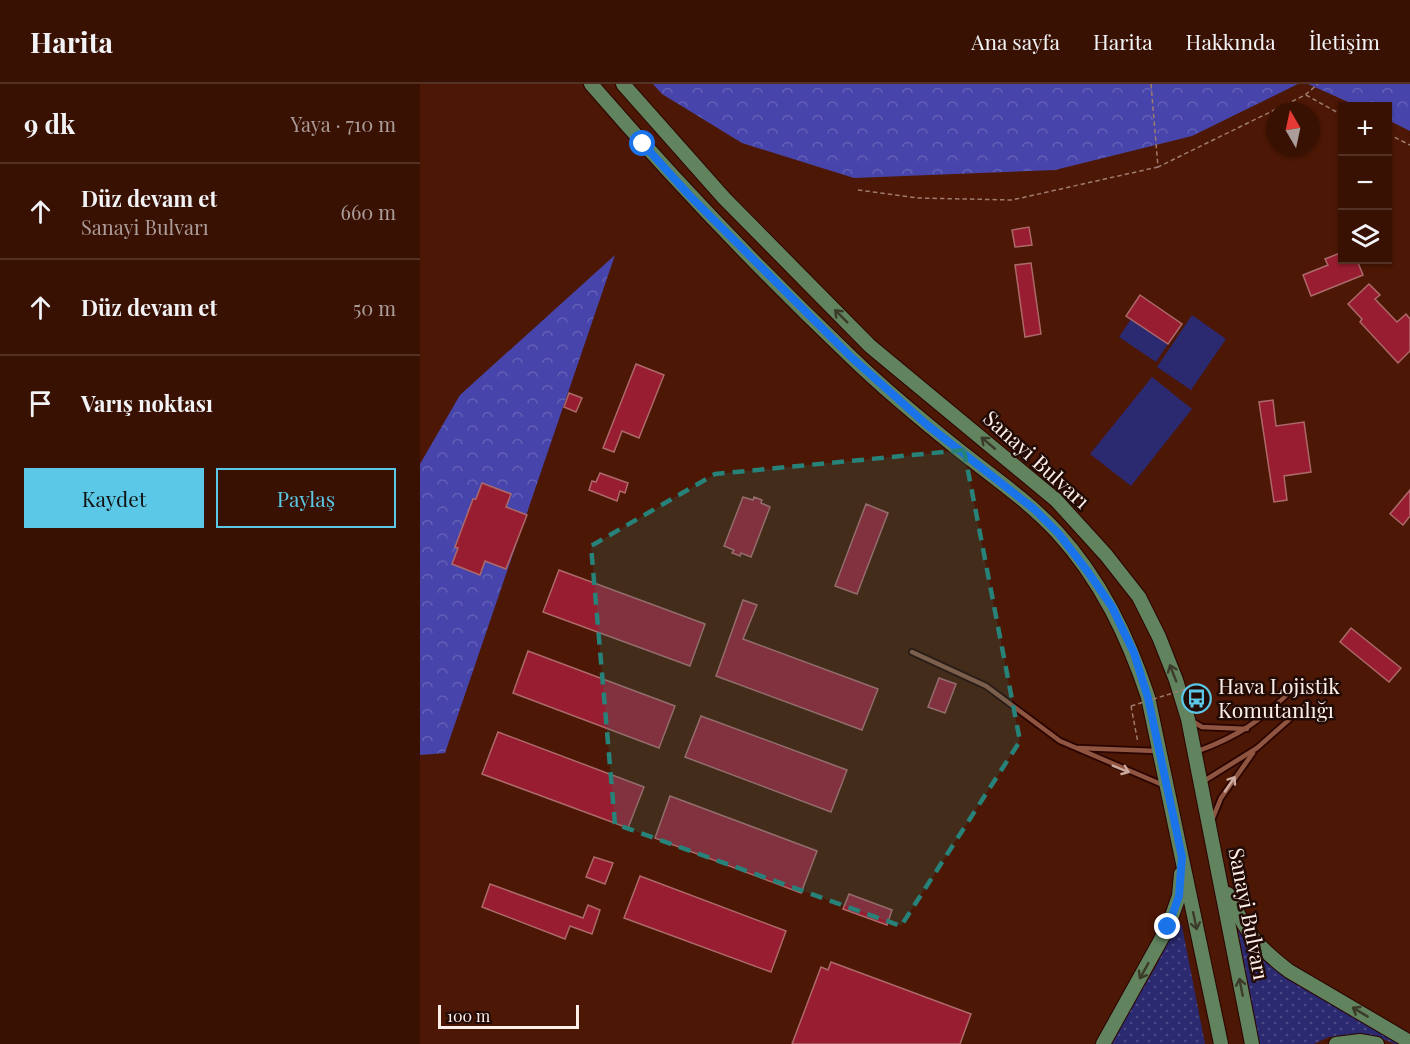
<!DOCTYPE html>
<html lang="tr">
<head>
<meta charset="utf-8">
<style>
  :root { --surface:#391103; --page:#401a0d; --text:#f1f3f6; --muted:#ab9d9a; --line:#533125; --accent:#5ac8e6 }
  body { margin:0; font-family:"Playfair Display",serif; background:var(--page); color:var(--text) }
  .controls { position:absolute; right:18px; top:18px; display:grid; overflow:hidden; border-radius:0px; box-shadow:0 2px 4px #0004 }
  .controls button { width:54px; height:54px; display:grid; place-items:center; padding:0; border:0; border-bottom:2px solid var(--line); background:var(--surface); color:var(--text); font:30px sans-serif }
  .compass { position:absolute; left:846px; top:18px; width:54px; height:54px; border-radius:50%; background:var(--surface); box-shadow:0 2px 4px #0004; rotate:351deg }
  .scale { position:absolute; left:18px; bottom:15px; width:141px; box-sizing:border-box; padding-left:6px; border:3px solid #fceee9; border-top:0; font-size:16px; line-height:21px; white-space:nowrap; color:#fceee9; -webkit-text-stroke:4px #230b05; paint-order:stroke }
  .stop { position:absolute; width:18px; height:18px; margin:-14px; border:4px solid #1a73e8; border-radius:50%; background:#fff }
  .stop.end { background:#1a73e8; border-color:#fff; box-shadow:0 2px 6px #0008 }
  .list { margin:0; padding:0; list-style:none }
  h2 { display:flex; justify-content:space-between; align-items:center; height:78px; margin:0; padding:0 24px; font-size:26px }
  h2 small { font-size:20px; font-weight:400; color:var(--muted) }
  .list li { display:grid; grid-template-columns:39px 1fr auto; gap:18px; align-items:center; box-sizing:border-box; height:96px; padding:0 24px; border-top:2px solid var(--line) }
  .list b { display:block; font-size:22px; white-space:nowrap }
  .list p { margin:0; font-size:20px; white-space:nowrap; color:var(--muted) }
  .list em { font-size:20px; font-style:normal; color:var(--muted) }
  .actions { display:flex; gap:12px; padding:18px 24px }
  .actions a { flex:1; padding:14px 0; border:2px solid var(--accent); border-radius:0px; text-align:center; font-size:21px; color:var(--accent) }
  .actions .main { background:var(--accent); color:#111 }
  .icon { flex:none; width:33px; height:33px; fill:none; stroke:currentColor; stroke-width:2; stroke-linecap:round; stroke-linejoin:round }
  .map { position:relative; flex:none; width:990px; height:960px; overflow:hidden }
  header { display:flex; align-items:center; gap:36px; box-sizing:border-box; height:84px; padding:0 30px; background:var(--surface); border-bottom:2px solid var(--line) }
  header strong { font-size:28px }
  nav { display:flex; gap:33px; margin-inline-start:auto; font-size:21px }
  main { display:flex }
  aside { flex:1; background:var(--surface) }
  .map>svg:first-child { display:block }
  .grass { fill:url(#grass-dots) }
  .forest { fill:url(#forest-crowns) }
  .garden { fill:#2b296f }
  .building { fill:#991d30; stroke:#ac696a; stroke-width:1.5 }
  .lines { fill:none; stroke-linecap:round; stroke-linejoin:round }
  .service-casing { stroke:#2a0400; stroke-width:8 }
  .primary-casing { stroke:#2a0400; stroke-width:16 }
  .path { stroke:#9e7b6f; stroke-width:1.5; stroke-dasharray:4.5 3; stroke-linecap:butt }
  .service { stroke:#905541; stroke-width:4.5 }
  .primary { stroke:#61835e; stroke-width:14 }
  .path-bridge { stroke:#9e7b6f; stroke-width:1.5; stroke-dasharray:4.5 3; stroke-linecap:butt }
  .oneway { stroke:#3c3b29 }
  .oneway2 { stroke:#cba99d }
  .route { stroke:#1a73e8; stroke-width:8 }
  .marked { fill:#27827a; fill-opacity:0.2; stroke:#27827a; stroke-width:4.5; stroke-dasharray:12 8; stroke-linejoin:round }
  .labels { text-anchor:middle; stroke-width:5; stroke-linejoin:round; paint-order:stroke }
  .street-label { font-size:21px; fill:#fceee9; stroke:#230b05 }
  .poi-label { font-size:21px; fill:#fceee9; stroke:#230b05; text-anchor:start }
</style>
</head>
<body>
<header>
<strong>Harita</strong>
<nav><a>Ana sayfa</a><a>Harita</a><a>Hakkında</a><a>İletişim</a></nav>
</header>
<main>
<aside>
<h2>9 dk<small>Yaya · 710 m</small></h2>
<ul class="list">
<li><svg class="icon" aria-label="ahead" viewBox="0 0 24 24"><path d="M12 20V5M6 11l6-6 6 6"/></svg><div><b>Düz devam et</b><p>Sanayi Bulvarı</p></div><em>660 m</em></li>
<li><svg class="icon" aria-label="ahead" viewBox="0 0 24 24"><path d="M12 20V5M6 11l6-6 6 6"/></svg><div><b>Düz devam et</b></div><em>50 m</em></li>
<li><svg class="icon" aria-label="arrive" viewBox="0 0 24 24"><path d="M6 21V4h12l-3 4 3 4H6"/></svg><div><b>Varış noktası</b></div></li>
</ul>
<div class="actions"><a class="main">Kaydet</a><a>Paylaş</a></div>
</aside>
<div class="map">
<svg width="990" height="960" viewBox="0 0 990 960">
  <defs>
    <pattern id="grass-dots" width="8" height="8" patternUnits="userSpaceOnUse" patternTransform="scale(1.5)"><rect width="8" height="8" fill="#2b296f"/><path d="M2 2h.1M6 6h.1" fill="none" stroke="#4b4884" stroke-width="1.8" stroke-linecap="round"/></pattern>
    <pattern id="forest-crowns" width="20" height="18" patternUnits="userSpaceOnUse" patternTransform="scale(1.5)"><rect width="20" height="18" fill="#4745ab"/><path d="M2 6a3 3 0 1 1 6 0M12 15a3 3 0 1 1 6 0" fill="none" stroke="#6260b7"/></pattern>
  </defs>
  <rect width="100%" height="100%" fill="#4c1704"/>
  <g class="grass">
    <polygon points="758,838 762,842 785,960 689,960 735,884"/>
    <path d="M817 841C836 879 872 895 907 916 933 931 958 945 983 960H975L958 953 939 950 909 953 894 960H839Z"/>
  </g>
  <g class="forest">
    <polygon points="233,0 878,0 772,52 635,86 434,94 322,59 242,10"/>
    <polygon points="888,0 990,0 990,47 968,36 968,22 937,22"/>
    <polygon points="195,171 25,669 0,671 0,380 40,311"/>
  </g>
  <g class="garden">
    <polygon points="772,231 806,255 771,306 737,283"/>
    <polygon points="711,235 748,260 736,278 699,253"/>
    <polygon points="732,293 772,325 711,402 670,370"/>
  </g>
  <g class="building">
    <polygon points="609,143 612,161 595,163 592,146"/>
    <polygon points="920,169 922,176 937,176 943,191 891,212 883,191 908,181 905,175"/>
    <polygon points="611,179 621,250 605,253 595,181"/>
    <polygon points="949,200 960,211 955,215 977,238 986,230 990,235 990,267 978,279 940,238 942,235 928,220"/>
    <polygon points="720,211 762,240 748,260 706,232"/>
    <polygon points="216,280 244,291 219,354 202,347 194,368 183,364"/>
    <polygon points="149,309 162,314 156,328 144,323"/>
    <polygon points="853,316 856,342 884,338 891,388 864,392 867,416 854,418 839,318"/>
    <polygon points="180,389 208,399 205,409 200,407 197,417 169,406 172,397 176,398"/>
    <polygon points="62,399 91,410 86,423 107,431 86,485 65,477 60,491 32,480 38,464 35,463 53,415 56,415"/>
    <polygon points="990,406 990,432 983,441 970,430"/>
    <polygon points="323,413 333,416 334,413 342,416 341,419 350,423 331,473 321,469 320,472 312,469 314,466 304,462"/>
    <polygon points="446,420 468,429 437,510 415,502"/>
    <polygon points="139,486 285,540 270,582 123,528"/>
    <polygon points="323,516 337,521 323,555 458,605 442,646 296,592"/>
    <polygon points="931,544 981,584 969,598 920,558"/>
    <polygon points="108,567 255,622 239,664 93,609"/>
    <polygon points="519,594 536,600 525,629 508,623"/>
    <polygon points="281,632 427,686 411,728 265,673"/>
    <polygon points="78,648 224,703 208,744 62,690"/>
    <polygon points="250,712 397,767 381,809 235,754"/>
    <polygon points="174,773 193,779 185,800 166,793"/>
    <polygon points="220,792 366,847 351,888 204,834"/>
    <polygon points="70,800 163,834 168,821 180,826 172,850 150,842 145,855 62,823"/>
    <polygon points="429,810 472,826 467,841 423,825"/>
    <polygon points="411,878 551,930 540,960 372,960 401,883 408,886"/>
  </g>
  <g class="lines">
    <defs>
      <g id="service">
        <polyline points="492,568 566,602 640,657 743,701"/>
        <polyline points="772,637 782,643 827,645"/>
        <polyline points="658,664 737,667"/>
        <path d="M778 667C819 652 840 637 872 606"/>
        <polyline points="784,697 837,664 888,619"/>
        <polyline points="792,736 801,714 833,669"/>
      </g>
      <g id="primary">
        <path d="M171 0C253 95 340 186 430 272 466 307 505 339 544 370 576 395 609 418 637 448 681 496 708 553 728 613L801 960"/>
        <polyline points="203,0 304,114 450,262 636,416 686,471 719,513 739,553 756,596 768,635 832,960"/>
        <path d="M808 810C826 848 835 861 869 887L990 958"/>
        <polyline points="683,960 748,843 759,812 761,790"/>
        <polyline points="916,960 940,957 957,960"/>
      </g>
    </defs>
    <use href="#service" class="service-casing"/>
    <use href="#primary" class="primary-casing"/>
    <g class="path">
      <polyline points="731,0 738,83 885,11 898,0"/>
      <polyline points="886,11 922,31"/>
      <polyline points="968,50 990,61"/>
      <polyline points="438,106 498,114 592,116 738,83"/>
      <polyline points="779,601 785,625 779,629"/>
      <polyline points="711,622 718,659"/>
    </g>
    <use href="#service" class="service"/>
    <use href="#primary" class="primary"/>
    <polyline class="path-bridge" points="711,622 779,601"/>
  </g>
  <defs><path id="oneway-shaft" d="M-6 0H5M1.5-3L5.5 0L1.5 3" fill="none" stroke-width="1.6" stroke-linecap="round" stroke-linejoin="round" transform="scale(1.5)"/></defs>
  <g class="oneway">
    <use href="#oneway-shaft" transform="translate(421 232) rotate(-135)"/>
    <use href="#oneway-shaft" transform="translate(568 359) rotate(-140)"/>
    <use href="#oneway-shaft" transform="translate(753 589) rotate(-111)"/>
    <use href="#oneway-shaft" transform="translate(775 837) rotate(78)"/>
    <use href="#oneway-shaft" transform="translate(724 887) rotate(119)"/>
    <use href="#oneway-shaft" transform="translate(821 903) rotate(-101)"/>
    <use href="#oneway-shaft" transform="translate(940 928) rotate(-149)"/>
  </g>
  <g class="oneway2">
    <use href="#oneway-shaft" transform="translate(701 685) rotate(22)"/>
    <use href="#oneway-shaft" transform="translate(810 700) rotate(-56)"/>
  </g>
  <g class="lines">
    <polyline class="route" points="223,60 270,112 431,273 506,340 614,425 639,450 668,488 692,523 714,569 728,614 762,773 759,812 748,843"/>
  </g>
  <path class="marked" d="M544 366 600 657 481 842 195 740 171 462 295 390Z"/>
  <defs>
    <symbol id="bus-ring" viewBox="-11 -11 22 22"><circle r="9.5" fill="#230b05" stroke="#5ac8e6" stroke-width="1.5"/><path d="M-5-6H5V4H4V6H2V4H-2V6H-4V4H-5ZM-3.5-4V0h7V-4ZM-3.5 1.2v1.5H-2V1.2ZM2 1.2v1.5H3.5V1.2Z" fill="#5ac8e6"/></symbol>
  </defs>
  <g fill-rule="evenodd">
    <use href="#bus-ring" x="760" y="598" width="33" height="33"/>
  </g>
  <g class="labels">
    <g class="street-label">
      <text transform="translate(616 376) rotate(42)" y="7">Sanayi Bulvarı</text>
      <text transform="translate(828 830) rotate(79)" y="7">Sanayi Bulvarı</text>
    </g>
    <g class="poi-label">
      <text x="798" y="610">Hava Lojistik<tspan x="798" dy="24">Komutanlığı</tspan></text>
    </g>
  </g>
</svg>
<div class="controls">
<button>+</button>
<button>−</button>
<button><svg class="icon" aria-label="layers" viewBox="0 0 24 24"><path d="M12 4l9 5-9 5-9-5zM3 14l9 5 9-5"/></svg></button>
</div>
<svg class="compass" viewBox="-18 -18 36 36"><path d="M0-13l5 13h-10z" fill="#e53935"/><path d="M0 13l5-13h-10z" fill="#ab9d9a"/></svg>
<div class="scale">100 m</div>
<div class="stop" style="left:223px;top:60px"></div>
<div class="stop end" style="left:748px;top:843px"></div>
</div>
</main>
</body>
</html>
